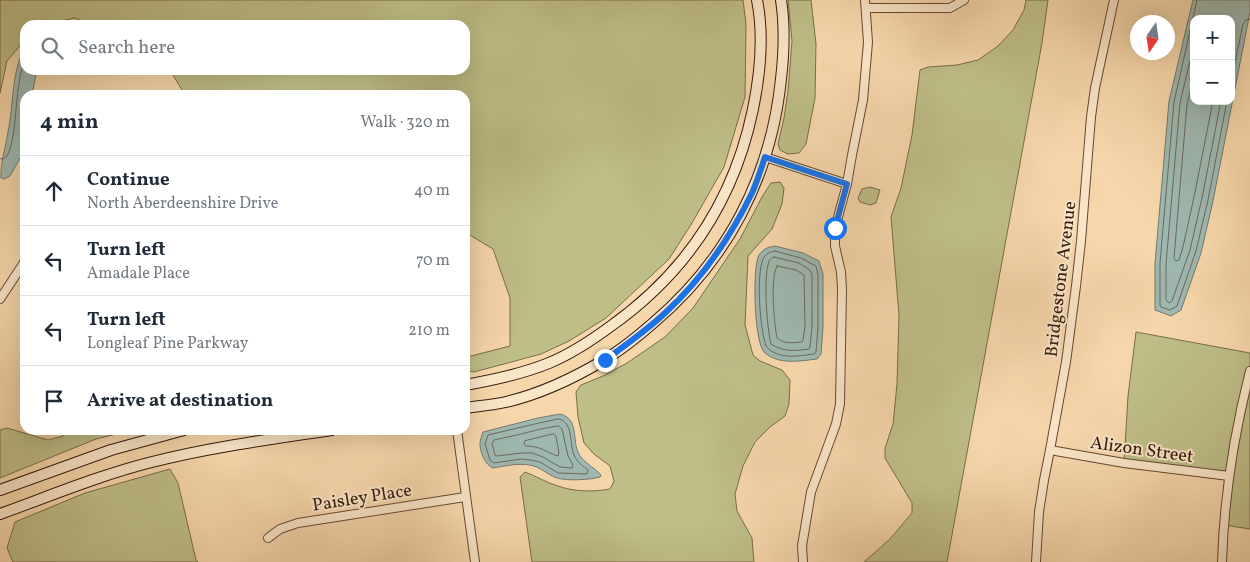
<!DOCTYPE html>
<html lang="en">
<head>
<meta charset="utf-8">
<style>
  :root { --surface:#fff; --page:#f6f6f7; --text:#1f2937; --muted:#747a83; --line:#e0e1e3 }
  body { margin:0; font-family:Vollkorn,serif; background:var(--page); color:var(--text) }
  .controls { position:absolute; right:15px; top:15px; display:grid; overflow:hidden; border-radius:10px; box-shadow:0 5px 20px #0002 }
  .controls button { width:45px; height:45px; display:grid; place-items:center; padding:0; border:0; border-bottom:1px solid var(--line); background:var(--surface); color:var(--text); font:25px sans-serif }
  .compass { position:absolute; left:1130px; top:15px; width:45px; height:45px; border-radius:50%; background:var(--surface); box-shadow:0 5px 20px #0002; rotate:193deg }
  .stop { position:absolute; width:15px; height:15px; margin:-11px; border:4px solid #1a73e8; border-radius:50%; background:#fff }
  .stop.end { background:#1a73e8; border-color:#fff; box-shadow:0 1px 5px #0008 }
  .list { margin:0; padding:0; list-style:none }
  h2 { display:flex; justify-content:space-between; align-items:center; height:65px; margin:0; padding:0 20px; font-size:21px }
  h2 small { font-size:16px; font-weight:400; color:var(--muted) }
  .list li { display:grid; grid-template-columns:32px 1fr auto; gap:15px; align-items:center; box-sizing:border-box; height:70px; padding:0 20px; border-top:1px solid var(--line) }
  .list b { display:block; font-size:19px; white-space:nowrap }
  .list p { margin:0; font-size:16px; white-space:nowrap; color:var(--muted) }
  .list em { font-size:16px; font-style:normal; color:var(--muted) }
  .icon { flex:none; width:28px; height:28px; fill:none; stroke:currentColor; stroke-width:2; stroke-linecap:round; stroke-linejoin:round }
  .map { position:relative; flex:none; width:1250px; height:562px; overflow:hidden }
  .search { position:absolute; background:var(--surface); box-shadow:0 5px 20px #0002; left:20px; top:20px; width:450px; height:55px; display:flex; align-items:center; gap:12px; box-sizing:border-box; padding:0 18px; border-radius:15px; color:var(--muted); font-size:19px }
  .panel { position:absolute; background:var(--surface); box-shadow:0 5px 20px #0002; left:20px; top:90px; width:450px; height:345px; border-radius:15px }
  .map>svg:first-child { display:block }
  .green { fill:#bebe87; stroke:#7a6c4a }
  .water { fill:#9eb8b0; stroke:#74796f; fill-rule:evenodd }
  .lines { fill:none; stroke-linecap:round; stroke-linejoin:round }
  .shore { stroke:#6a695e; stroke-width:1 }
  .street-casing { stroke:#664934; stroke-width:10 }
  .secondary-casing { stroke:#361a0d; stroke-width:12 }
  .street { stroke:#f9e5c8; stroke-width:8 }
  .secondary { stroke:#f9e5c8; stroke-width:10 }
  .route { stroke:#1a73e8; stroke-width:6 }
  .labels { text-anchor:middle; stroke-width:4; stroke-linejoin:round; paint-order:stroke }
  .street-label { font-size:18px; fill:#361a0d; stroke:#f9e5c8 }
</style>
</head>
<body>
<div class="map">
<svg width="1250" height="562" viewBox="0 0 1250 562">
  <rect width="100%" height="100%" fill="#f6d7ab"/>
  <filter id="stains"><feTurbulence type="fractalNoise" baseFrequency=".004" numOctaves="4"/><feColorMatrix values="0 0 0 0 .2 0 0 0 0 .09 0 0 0 0 .02 0 0 0 .5 -.17"/></filter>
  <radialGradient id="worn" r=".72"><stop offset=".6" stop-color="#630" stop-opacity="0"/><stop offset="1" stop-color="#630" stop-opacity=".3"/></radialGradient>
  <g class="green">
    <polygon points="0,0 743,0 746,24 745,97 724,167 692,223 669,259 606,318 569,341 541,354 474,372 468,371 466,364 467,357 510,346 510,298 493,249 468,234 465,231 465,95 185,95 170,70 465,70 465,25 90,25 75,18 41,25 25,25 25,40 7,61 0,93"/>
    <polygon points="788,0 811,0 816,44 815,98 806,144 799,153 788,154 780,150 778,144 784,118 788,91 792,41"/>
    <polygon points="1026,0 1048,0 1042,43 947,562 864,562 890,539 912,513 912,503 885,458 885,448 893,424 897,384 899,315 891,217 901,188 912,135 920,70 928,67 957,65 978,60 998,46 1013,30 1024,10"/>
    <path d="M780 182 784 188 782 204 772 229 748 256 745 325 753 355 760 361 782 370 790 380 789 404 785 416 770 427 755 442 743 466 735 494 737 511 752 538 754 562H532L520 477 525 472C536 476 547 483 558 486 575 492 593 492 610 489L614 481 610 466 594 454 584 443 578 417 576 392 581 385 603 376 627 363 665 337 693 308 740 239 762 197 771 183Z"/>
    <polygon points="870,187 880,190 876,203 870,205 860,202 858,198 862,189"/>
    <polygon points="1136,332 1250,353 1250,529 1224,525 1229,476 1124,463 1128,396"/>
    <polygon points="7,428 48,440 63,436 66,430 133,430 96,439 0,478 0,430"/>
    <polygon points="170,469 178,483 196,560 198,562 13,562 7,548 15,522 85,493"/>
  </g>
  <g class="water">
    <path d="M1193 0H1250V12L1213 201 1201 253 1181 310 1171 316 1155 310V263L1169 101ZM1194 19H1231V101H1194Z"/>
    <path d="M25 47V70H40L36 75 32 95H25V146L22 155 10 176 4 179 1 178C0 163 6 147 8 132 14 103 11 73 25 47Z"/>
    <path d="M775 246 803 253 819 261 823 274V327L821 354 817 359C800 361 779 365 765 353 754 345 752 267 759 255 763 249 768 247 775 246Z"/>
    <path d="M560 414C579 419 572 438 578 452 582 462 594 467 601 475L600 477C590 480 567 481 557 478 547 475 540 466 529 465 517 463 505 466 493 468 485 465 480 452 480 444 480 440 482 435 483 432L538 418Z"/>
  </g>
  <g class="lines">
    <g class="shore">
      <polyline points="1197,0 1174,102 1160,263 1160,305 1161,307 1170,310 1177,306 1196,251 1208,200 1227,101"/>
      <polyline points="1194,44 1180,103 1166,264 1166,300 1169,303 1172,301 1190,250 1202,198 1221,101"/>
      <polyline points="1194,77 1187,104 1174,258 1176,261 1179,260 1183,247 1194,197 1213,101"/>
      <polyline points="1231,82 1243,24 1246,20 1250,19"/>
      <path d="M0 159C4 158 5 159 7 156 12 147 14 131 15 121 17 100 18 78 25 58"/>
      <path d="M775 251 801 258 816 266 818 275V327L816 352 814 354C798 356 777 360 766 346 760 329 756 276 763 259 765 254 770 252 775 251Z"/>
      <path d="M774 257 799 263 810 270 812 275V327L810 347 809 349C795 351 783 352 771 344 767 329 763 275 769 262 770 258 771 259 774 257Z"/>
      <path d="M777 266 796 270 804 275 805 327 803 340 802 342C793 343 784 344 777 338 774 322 770 279 777 266Z"/>
      <path d="M559 419C574 423 569 444 574 455 577 462 583 466 588 470L587 474 558 473 540 462 531 460 521 459 494 463 490 460 485 444 488 435 539 423Z"/>
      <polygon points="559,426 562,429 568,456 573,465 572,468 560,467 543,457 532,453 521,453 497,456 495,455 492,444 494,440 517,435 541,429"/>
      <path d="M554 434 556 436 559 453 558 456C545 452 541 446 526 446L524 444 525 441Z"/>
    </g>
    <defs>
      <g id="street">
        <polyline points="866,8 950,8 964,0"/>
        <polyline points="765,157 847,184"/>
        <polyline points="0,299 25,261"/>
        <polyline points="457,430 475,562"/>
        <polyline points="1050,450 1124,463 1229,476"/>
        <polyline points="268,538 280,529 298,523 465,497"/>
        <polyline points="803,562 802,546 811,492 836,424 840,404 842,289 841,272 835,246 835,228 847,184 852,155 863,100 868,42 865,0"/>
        <polyline points="1036,562 1039,512 1044,480 1050,450 1066,362 1076,286 1081,241 1091,117 1095,88 1114,0"/>
        <path d="M1222 562C1224 498 1234 434 1250 371"/>
      </g>
      <g id="secondary">
        <path d="M465 385C494 380 522 374 549 363 571 354 592 340 611 326 687 272 734 201 753 109 760 75 764 35 757 0"/>
        <path d="M465 408C479 406 493 405 506 402 540 394 574 378 604 360 621 350 637 337 652 324 727 261 771 177 781 79 784 53 785 26 781 0"/>
        <polyline points="0,490 111,450 184,430"/>
        <path d="M0 514C50 496 100 475 152 462 211 447 272 439 332 430"/>
      </g>
    </defs>
    <use href="#street" class="street-casing"/>
    <use href="#secondary" class="secondary-casing"/>
    <use href="#street" class="street"/>
    <use href="#secondary" class="secondary"/>
  </g>
  <g class="lines">
    <path class="route" d="M605 360C626 345 647 330 665 313 702 279 730 238 752 193 757 182 761 169 765 157L847 184 835 228"/>
  </g>
  <g class="labels">
    <g class="street-label">
      <text transform="translate(1060 279) rotate(-83)" y="6">Bridgestone Avenue</text>
      <text transform="translate(1142 449) rotate(8)" y="6">Alizon Street</text>
      <text transform="translate(362 497) rotate(-9)" y="6">Paisley Place</text>
    </g>
  </g>
  <rect width="100%" height="100%" filter="url(#stains)"/>
  <rect width="100%" height="100%" fill="url(#worn)"/>
</svg>
<div class="controls">
<button>+</button>
<button>−</button>
</div>
<svg class="compass" viewBox="-18 -18 36 36"><path d="M0-13l5 13h-10z" fill="#e53935"/><path d="M0 13l5-13h-10z" fill="#747a83"/></svg>
<div class="stop" style="left:835px;top:228px"></div>
<div class="stop end" style="left:605px;top:360px"></div>
<div class="search"><svg class="icon" aria-label="search" viewBox="0 0 24 24"><circle cx="10" cy="10" r="6"/><path d="M15 15l6 6"/></svg>Search here</div>
<section class="panel">
<h2>4 min<small>Walk · 320 m</small></h2>
<ul class="list">
<li><svg class="icon" aria-label="ahead" viewBox="0 0 24 24"><path d="M12 20V5M6 11l6-6 6 6"/></svg><div><b>Continue</b><p>North Aberdeenshire Drive</p></div><em>40 m</em></li>
<li><svg class="icon" aria-label="left" viewBox="0 0 24 24"><path d="M17 20v-9H6M10 6l-5 5 5 5"/></svg><div><b>Turn left</b><p>Amadale Place</p></div><em>70 m</em></li>
<li><svg class="icon" aria-label="left" viewBox="0 0 24 24"><path d="M17 20v-9H6M10 6l-5 5 5 5"/></svg><div><b>Turn left</b><p>Longleaf Pine Parkway</p></div><em>210 m</em></li>
<li><svg class="icon" aria-label="arrive" viewBox="0 0 24 24"><path d="M6 21V4h12l-3 4 3 4H6"/></svg><div><b>Arrive at destination</b></div></li>
</ul>
</section>
</div>
</body>
</html>
